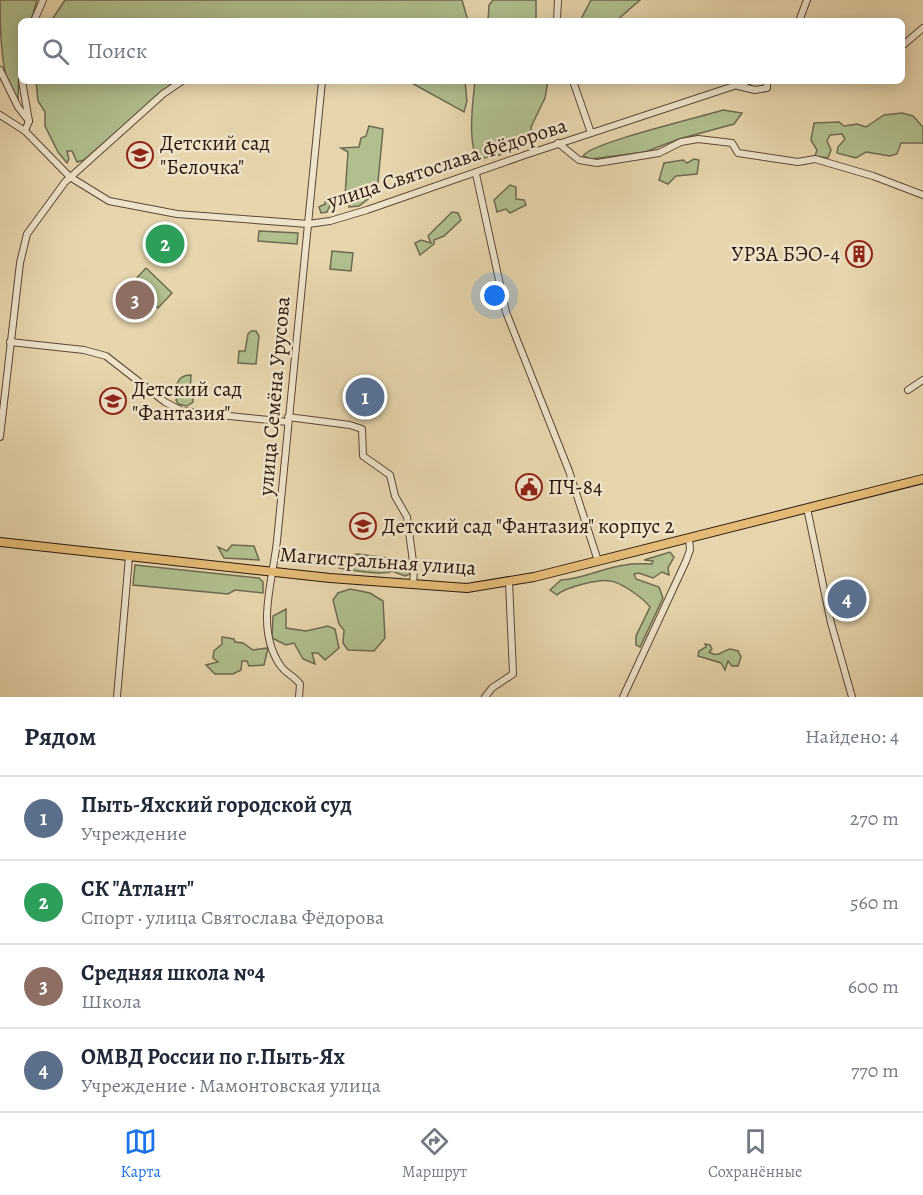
<!DOCTYPE html>
<html lang="ru">
<head>
<meta charset="utf-8">
<style>
  :root { --surface:#fff; --page:#f2f2f3; --text:#1f2937; --muted:#747a83; --line:#e0e1e3; --accent:#1a73e8 }
  body { margin:0; font-family:Alegreya,serif; background:var(--page); color:var(--text) }
  .you { position:absolute; left:495px; top:296px; width:21px; height:21px; margin:-15px; border:4px solid #fff; border-radius:50%; background:#1a73e8; box-shadow:0 0 0 9px #1a73e833 }
  .badge { display:grid; place-items:center; width:39px; height:39px; border-radius:50%; background:var(--accent); color:#fff; font-size:20px; font-weight:700 }
  .pin { position:absolute; translate:-50% -50%; border:3px solid #fff; box-shadow:0 2px 6px #0006 }
  .list { margin:0; padding:0; list-style:none }
  h2 { display:flex; justify-content:space-between; align-items:center; height:78px; margin:0; padding:0 24px; font-size:26px }
  h2 small { font-size:20px; font-weight:400; color:var(--muted) }
  .list li { display:grid; grid-template-columns:39px 1fr auto; gap:18px; align-items:center; box-sizing:border-box; height:84px; padding:0 24px; border-top:2px solid var(--line) }
  .list b { display:block; font-size:22px; white-space:nowrap }
  .list p { margin:0; font-size:20px; white-space:nowrap; color:var(--muted) }
  .list em { font-size:20px; font-style:normal; color:var(--muted) }
  .icon { flex:none; width:33px; height:33px; fill:none; stroke:currentColor; stroke-width:2; stroke-linecap:round; stroke-linejoin:round }
  .map { position:relative; flex:none; width:923px; height:697px; overflow:hidden }
  .search { position:absolute; background:var(--surface); box-shadow:0 3px 15px #0003; left:18px; right:18px; top:18px; height:66px; display:flex; align-items:center; gap:15px; box-sizing:border-box; padding:0 21px; border-radius:9px; color:var(--muted); font-size:22px }
  .sheet { height:414px; background:var(--surface) }
  nav { display:flex; justify-content:space-around; align-items:center; box-sizing:border-box; height:84px; border-top:2px solid var(--line); background:var(--surface); font-size:16px; color:var(--muted) }
  nav a { display:grid; justify-items:center; gap:3px }
  nav .on { color:var(--accent) }
  .map>svg:first-child { display:block }
  .green { fill:#b1bf8e; stroke:#6e6b4e; stroke-width:1.5 }
  .lines { fill:none; stroke-linecap:round; stroke-linejoin:round }
  .minor-casing { stroke:#5a4736; stroke-width:8 }
  .major-casing { stroke:#2b170e; stroke-width:10 }
  .minor { stroke:#efe4ca; stroke-width:6 }
  .major { stroke:#e4bb76; stroke-width:8 }
  .labels { text-anchor:middle; stroke-width:5; stroke-linejoin:round; paint-order:stroke }
  .poi-label { font-size:21px; fill:#2b170e; stroke:#efe4ca; text-anchor:start }
  .street-label { font-size:21px; fill:#2b170e; stroke:#efe4ca }
</style>
</head>
<body>
<div class="map">
<svg width="923" height="697" viewBox="0 0 923 697">
  <rect width="100%" height="100%" fill="#e7d6ad"/>
  <filter id="stains"><feTurbulence type="fractalNoise" baseFrequency=".00333" numOctaves="4"/><feColorMatrix values="0 0 0 0 .2 0 0 0 0 .09 0 0 0 0 .02 0 0 0 .5 -.17"/></filter>
  <radialGradient id="worn" r=".72"><stop offset=".6" stop-color="#630" stop-opacity="0"/><stop offset="1" stop-color="#630" stop-opacity=".3"/></radialGradient>
  <g class="green">
    <path d="M0 0H37L31 21H21L18 99C0 88 0 22 0 0Z"/>
    <polygon points="65,0 462,0 468,21 51,21"/>
    <polygon points="493,0 536,0 536,21 488,21 489,5"/>
    <polygon points="591,0 640,0 616,21 580,21"/>
    <polygon points="36,81 175,81 84,160 77,162 72,151 67,151 69,159 67,163 58,152 45,126 45,112 38,101"/>
    <polygon points="408,81 465,81 467,101 464,112"/>
    <path d="M475 81H548L545 98 531 127 532 140 504 151 500 155 478 159C467 144 473 100 475 81Z"/>
    <path d="M723 110 742 113 734 124 679 139 645 152 591 159 583 156C590 143 701 117 723 110Z"/>
    <polygon points="902,113 913,116 923,127 923,143 901,143 897,154 890,156 866,152 856,158 837,153 838,147 845,139 842,134 830,135 827,141 831,150 828,158 815,156 817,150 811,140 814,123 839,122 844,126 857,124 866,127 884,115"/>
    <polygon points="369,126 383,129 377,192 359,206 349,207 349,202 343,200 330,205 327,212 321,213 319,207 325,204 326,198 345,196 348,152 341,148 359,147 361,138 366,136"/>
    <polygon points="694,159 699,160 697,174 676,176 668,184 659,180 664,163 683,160 687,163"/>
    <polygon points="510,185 516,187 516,199 524,200 526,205 510,213 506,209 497,212 494,200"/>
    <polygon points="452,212 458,213 461,220 444,236 434,240 434,244 420,255 415,243 421,240 431,243 428,236"/>
    <polygon points="259,231 298,233 297,244 258,241"/>
    <polygon points="332,251 353,253 351,271 330,269"/>
    <polygon points="146,268 172,293 158,308 132,283"/>
    <polygon points="251,331 256,331 259,336 256,364 238,363 239,351 245,351 248,334"/>
    <path d="M191 375 190 393 193 395V402L187 406 178 404 176 400 179 395 173 392C178 383 178 375 191 375Z"/>
    <polygon points="232,545 254,546 259,560 224,558 218,547 227,551"/>
    <path d="M670 552 674 557 668 568 669 575 662 572 653 578 639 573 634 574 636 579 659 587 663 598 640 647 636 645V636L650 607C643 598 621 582 610 581 599 579 565 587 557 595L550 590 561 580C584 579 602 568 625 565 635 563 643 564 652 564L653 561 644 560Z"/>
    <path d="M358 554 389 558 390 566 393 560 405 559 401 563 407 565 405 572 409 571 410 574 405 576 392 571C385 576 350 570 339 568L338 565 345 556Z"/>
    <polygon points="135,565 259,578 263,582 263,593 235,590 228,594 133,585"/>
    <polygon points="350,589 370,593 383,601 385,638 374,651 348,650 343,643 344,630 339,624 333,600 338,593"/>
    <polygon points="286,609 286,628 306,631 328,626 335,629 339,648 325,660 318,653 312,653 315,664 303,659 294,643 286,645 272,638 273,616"/>
    <polygon points="222,637 234,639 235,642 243,643 253,650 268,648 264,665 249,666 247,661 242,661 241,670 233,674 215,674 206,665 218,662 213,658 214,651 222,644"/>
    <path d="M705 644 710 645 712 649 709 652C719 658 721 651 730 649L738 651 741 657 738 666H732L728 661 725 670 721 663 698 656 699 651 706 647Z"/>
  </g>
  <g class="lines">
    <defs>
      <g id="minor">
        <polyline points="34,21 43,0"/>
        <polyline points="557,21 558,0"/>
        <polyline points="799,21 807,0"/>
        <polyline points="902,46 923,28"/>
        <polyline points="0,70 18,107 29,121"/>
        <polyline points="22,81 29,121 25,131"/>
        <polyline points="573,81 591,133"/>
        <polyline points="738,86 755,90 767,88 767,81"/>
        <polyline points="0,115 25,131 70,177 109,201 177,214 308,224 330,221 367,210 525,155 749,81"/>
        <polyline points="558,143 579,160 597,163 659,153 681,142 698,139 732,143 738,153 798,162 815,159 873,176 923,195"/>
        <polyline points="476,174 506,312 569,471 598,561"/>
        <polyline points="10,342 84,350 106,356 165,402 182,411 288,422"/>
        <polyline points="908,390 923,380"/>
        <polyline points="288,417 350,425 362,429 363,456 390,475 395,496 407,517 414,569 413,585"/>
        <polyline points="0,437 20,263 27,234 65,182 163,94 182,81"/>
        <polyline points="807,508 831,623 852,697"/>
        <polyline points="117,697 129,557"/>
        <path d="M299 697 300 684C294 676 285 673 280 665 255 628 273 580 277 541L322 81"/>
        <polyline points="485,697 492,688 513,674 509,582"/>
        <polyline points="623,697 686,561 690,550 689,538"/>
      </g>
      <polyline id="major" points="0,542 330,578 467,588 534,577 923,479"/>
    </defs>
    <use href="#minor" class="minor-casing"/>
    <use href="#major" class="major-casing"/>
    <use href="#minor" class="minor"/>
    <use href="#major" class="major"/>
  </g>
  <defs>
    <symbol id="school-ring" viewBox="-11 -11 22 22"><circle r="9.5" fill="#efe4ca" stroke="#8f2418" stroke-width="1.5"/><path d="M0-5L7-2L0 1L-7-2ZM-4 1L0 2.5L4 1V4Q0 6-4 4Z" fill="#8f2418"/></symbol>
    <symbol id="building-ring" viewBox="-11 -11 22 22"><circle r="9.5" fill="#efe4ca" stroke="#8f2418" stroke-width="1.5"/><path d="M-4-6H4V6H1V3H-1V6H-4ZM-2.5-4.3h1.7v1.8h-1.7ZM.8-4.3h1.7v1.8H.8ZM-2.5-1h1.7V.8h-1.7ZM.8-1h1.7V.8H.8Z" fill="#8f2418"/></symbol>
    <symbol id="civic-ring" viewBox="-11 -11 22 22"><circle r="9.5" fill="#efe4ca" stroke="#8f2418" stroke-width="1.5"/><path d="M-.6-6.5H3V-4.5H.6V-3L4-1V1h2V6H-6V1h2V-1L-.6-3ZM-1.2 2.5V6h2.4V2.5Z" fill="#8f2418"/></symbol>
  </defs>
  <g fill-rule="evenodd">
    <use href="#school-ring" x="125" y="140" width="30" height="30"/>
    <use href="#building-ring" x="844" y="239" width="30" height="30"/>
    <use href="#school-ring" x="98" y="386" width="30" height="30"/>
    <use href="#civic-ring" x="514" y="472" width="30" height="30"/>
    <use href="#school-ring" x="348" y="511" width="30" height="30"/>
  </g>
  <g class="labels">
    <g class="poi-label">
      <text x="160" y="150">Детский сад<tspan x="160" dy="24">"Белочка"</tspan></text>
      <text x="840" y="261" text-anchor="end">УРЗА БЭО-4</text>
      <text x="132" y="396">Детский сад<tspan x="132" dy="24">"Фантазия"</tspan></text>
      <text x="548" y="494">ПЧ-84</text>
      <text x="382" y="533">Детский сад "Фантазия" корпус 2</text>
    </g>
    <g class="street-label">
      <text transform="translate(447 163) rotate(-18)" y="7">улица Святослава Фёдорова</text>
      <text transform="translate(274 396) rotate(-85)" y="7">улица Семёна Урусова</text>
      <text transform="translate(378 561) rotate(4)" y="7">Магистральная улица</text>
    </g>
  </g>
  <rect width="100%" height="100%" filter="url(#stains)"/>
  <rect width="100%" height="100%" fill="url(#worn)"/>
</svg>
<div class="you"></div>
<div class="pin badge" style="left:365px;top:397px;background:#5c6f8a">1</div>
<div class="pin badge" style="left:165px;top:244px;background:#2e9e5b">2</div>
<div class="pin badge" style="left:135px;top:300px;background:#8d6e63">3</div>
<div class="pin badge" style="left:847px;top:599px;background:#5c6f8a">4</div>
<div class="search"><svg class="icon" aria-label="search" viewBox="0 0 24 24"><circle cx="10" cy="10" r="6"/><path d="M15 15l6 6"/></svg>Поиск</div>
</div>
<section class="sheet">
<h2>Рядом<small>Найдено: 4</small></h2>
<ul class="list">
<li><span class="badge" style="background:#5c6f8a">1</span><div><b>Пыть-Яхский городской суд</b><p>Учреждение</p></div><em>270 m</em></li>
<li><span class="badge" style="background:#2e9e5b">2</span><div><b>СК &quot;Атлант&quot;</b><p>Спорт · улица Святослава Фёдорова</p></div><em>560 m</em></li>
<li><span class="badge" style="background:#8d6e63">3</span><div><b>Средняя школа №4</b><p>Школа</p></div><em>600 m</em></li>
<li><span class="badge" style="background:#5c6f8a">4</span><div><b>ОМВД России по г.Пыть-Ях</b><p>Учреждение · Мамонтовская улица</p></div><em>770 m</em></li>
</ul>
</section>
<nav>
<a class="on"><svg class="icon" aria-label="map" viewBox="0 0 24 24"><path d="M3 6l6-2 6 2 6-2v14l-6 2-6-2-6 2zM9 4v14M15 6v14"/></svg>Карта</a>
<a><svg class="icon" aria-label="directions" viewBox="0 0 24 24"><path d="M12 3l9 9-9 9-9-9zM9 14v-3h6M13 9l2 2-2 2"/></svg>Маршрут</a>
<a><svg class="icon" aria-label="saved" viewBox="0 0 24 24"><path d="M7 4h10v16l-5-4-5 4z"/></svg>Сохранённые</a>
</nav>
</body>
</html>
